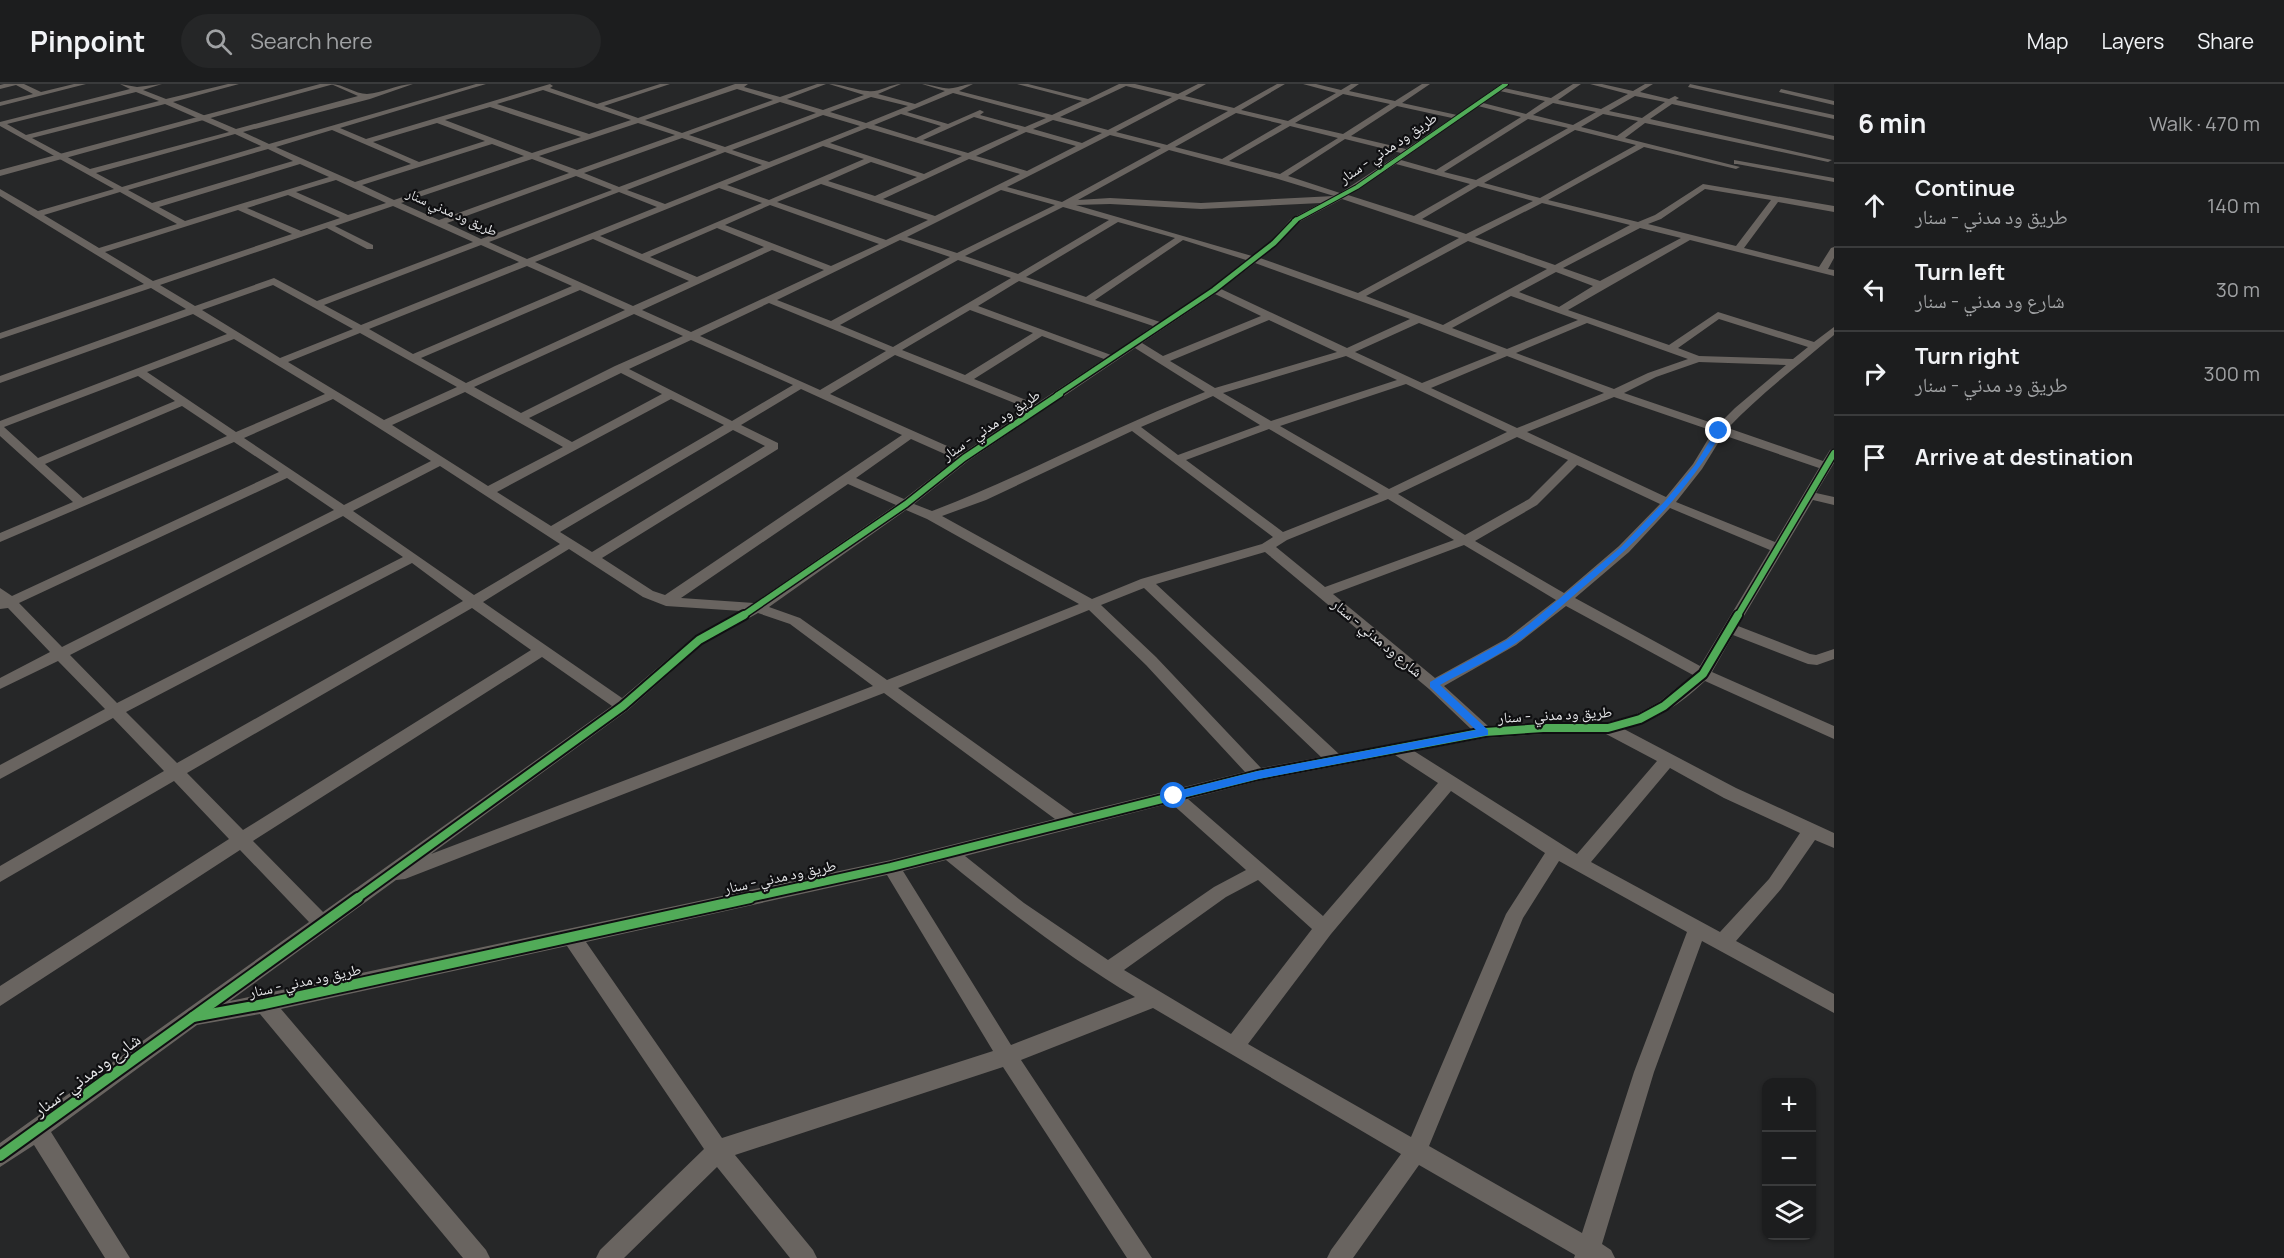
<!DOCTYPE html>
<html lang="en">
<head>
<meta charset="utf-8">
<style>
  :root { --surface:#1c1d1e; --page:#252627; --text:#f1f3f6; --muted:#a0a2a4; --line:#3a3b3c }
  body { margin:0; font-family:Manrope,"Noto Naskh Arabic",sans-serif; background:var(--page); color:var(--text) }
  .controls { position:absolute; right:18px; bottom:18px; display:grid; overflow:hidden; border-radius:12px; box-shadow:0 2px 4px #0004 }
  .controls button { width:54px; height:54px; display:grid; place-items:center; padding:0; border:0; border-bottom:2px solid var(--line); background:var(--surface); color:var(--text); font:30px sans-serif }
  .stop { position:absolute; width:18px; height:18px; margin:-14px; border:4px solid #1a73e8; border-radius:50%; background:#fff }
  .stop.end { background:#1a73e8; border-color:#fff; box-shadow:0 2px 6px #0008 }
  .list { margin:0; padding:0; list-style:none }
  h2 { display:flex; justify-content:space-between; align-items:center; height:78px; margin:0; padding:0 24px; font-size:26px }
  h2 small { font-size:20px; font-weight:400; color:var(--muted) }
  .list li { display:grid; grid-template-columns:39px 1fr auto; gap:18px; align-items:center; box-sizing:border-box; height:84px; padding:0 24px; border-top:2px solid var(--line) }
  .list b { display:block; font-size:22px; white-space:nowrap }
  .list p { margin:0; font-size:20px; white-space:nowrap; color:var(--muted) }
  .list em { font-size:20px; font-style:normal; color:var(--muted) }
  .icon { flex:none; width:33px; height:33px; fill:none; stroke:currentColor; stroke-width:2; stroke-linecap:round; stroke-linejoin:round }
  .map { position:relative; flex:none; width:1834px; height:1174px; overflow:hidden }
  header { display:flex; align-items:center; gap:36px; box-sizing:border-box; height:84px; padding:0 30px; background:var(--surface); border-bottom:2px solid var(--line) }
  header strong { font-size:28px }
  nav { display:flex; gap:33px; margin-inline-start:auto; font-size:21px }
  .search { width:420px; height:54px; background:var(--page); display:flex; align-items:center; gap:15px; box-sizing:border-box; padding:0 21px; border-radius:33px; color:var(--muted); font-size:22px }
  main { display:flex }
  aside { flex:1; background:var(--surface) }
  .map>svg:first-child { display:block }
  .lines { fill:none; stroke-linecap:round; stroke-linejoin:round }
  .minor { fill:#696460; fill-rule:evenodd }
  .tertiary { fill:#696460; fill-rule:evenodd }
  .cycleway-far4-casing { stroke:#0f0f11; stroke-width:6 }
  .cycleway-far3-casing { stroke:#0f0f11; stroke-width:8 }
  .cycleway-far2-casing { stroke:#0f0f11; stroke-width:9 }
  .cycleway-far1-casing { stroke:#0f0f11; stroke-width:12 }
  .cycleway-casing { stroke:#0f0f11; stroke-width:14 }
  .cycleway-far4 { stroke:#51ab58; stroke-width:4 }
  .cycleway-far3 { stroke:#51ab58; stroke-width:5 }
  .cycleway-far2 { stroke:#51ab58; stroke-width:6 }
  .cycleway-far1 { stroke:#51ab58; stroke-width:8 }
  .cycleway { stroke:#51ab58; stroke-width:10 }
  .route { fill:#1a73e8 }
  .labels { text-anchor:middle; stroke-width:4.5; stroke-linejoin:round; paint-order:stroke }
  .far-street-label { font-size:14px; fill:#e7e8ea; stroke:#0f0f11 }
  .street-label { font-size:15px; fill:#e7e8ea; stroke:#0f0f11 }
  .near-street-label { font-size:18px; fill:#e7e8ea; stroke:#0f0f11 }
</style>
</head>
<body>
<header>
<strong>Pinpoint</strong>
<div class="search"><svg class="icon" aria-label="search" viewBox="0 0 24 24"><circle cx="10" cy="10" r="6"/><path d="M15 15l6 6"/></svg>Search here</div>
<nav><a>Map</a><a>Layers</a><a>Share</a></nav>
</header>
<main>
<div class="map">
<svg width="1834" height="1174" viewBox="0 0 1834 1174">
  <rect width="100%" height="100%" fill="#262728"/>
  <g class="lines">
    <g class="minor">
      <polygon points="4,0 24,0 41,8 74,0 86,0 0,22 0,18 33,10 16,1 0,5 0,1"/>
      <path d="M120 0 137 3 162 0 143 6 166 15 228 0H239L173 18 236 45 358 12 331 0C343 0 355 10 367 10 383 9 397 0 413 0L370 15 243 48 269 60 476 0H486L340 44 366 55 550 0 553 2 550 4 597 20 660 0H670L604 22 638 34 735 0H748L744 3 780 13 817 0H826L787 15 823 26 864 11 829 0C843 0 854 6 868 7 878 9 890 0 901 0L878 10 915 20 945 7 922 0C932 0 944 6 953 4 960 3 965 0 973 0L959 7 1052 31 1082 17 1017 0H1028L1088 15 1119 0H1135L1178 10 1198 0H1206L1185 12 1234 24 1277 0H1285L1241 26 1288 37 1336 9 1303 0H1316L1341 6 1351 0H1359L1349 7 1395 17 1422 0H1430L1402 19 1457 31 1501 0H1509L1504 4 1551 14 1573 0H1581L1558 16 1601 25 1628 10 1590 0H1602L1633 7 1645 0H1653L1640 8 1669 15 1675 12 1679 14 1676 16 1834 52V56L1672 20 1650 35 1832 76 1828 78 1645 39 1625 54 1740 83 1736 85 1644 63 1548 116 1638 138 1655 131 1703 100 1834 122V128L1778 118 1744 164 1819 183 1831 164 1834 163V174L1828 185 1834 186V192L1690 156 1568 226 1669 261 1718 228 1814 258 1834 243V251C1799 281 1760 310 1728 344L1823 377 1830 366 1834 365V379L1816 409 1834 413V421L1813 416 1738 542 1810 570 1816 571 1834 565V575L1817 581 1808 580 1733 551 1712 588 1834 642V655L1705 597C1681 620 1656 636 1624 645L1736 704 1834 749V764L1815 756 1781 805 1736 857 1834 910V929L1702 857 1654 988 1602 1160 1611 1166 1615 1174H1574L1575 1171 1419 1081 1353 1174H1327L1331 1166 1401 1070 1153 924 1021 976 1152 1174H1127L1003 983 735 1071 813 1166 817 1174H790L717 1083 624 1174H596L600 1166 704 1065 567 862 281 925 486 1166 490 1174H463L260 930 197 941 51 1048 130 1174H105L34 1061 0 1083V1059L309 838 240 766 0 922V902L229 755 174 697 0 798V782L164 687 113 634 0 695V681L105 625 58 577 0 605V594L50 568 8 524 0 525V504L12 512 279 388 234 358 0 458V449L73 418 0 352V337L227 250 193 230 0 299V292L186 225 151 204 0 255V249L144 200 0 112V105L38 127 114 105 0 42V38L130 5ZM1126 2 1172 13 1108 46 1060 33ZM737 5 773 16 682 49 645 36ZM543 6 631 36 589 50 497 20ZM1500 7 1545 17 1526 30 1483 19ZM136 8 159 17 26 51 7 40ZM953 9 1046 34 1025 43 980 31 984 28 980 26 948 40 907 28ZM1343 10 1390 20 1343 50 1295 39ZM1635 12 1665 18 1642 34 1609 27ZM871 13 908 22 866 39 830 28ZM1179 15 1228 27 1167 61 1116 48ZM780 18 816 29 725 63 689 51ZM1553 19 1596 28 1573 41 1533 31ZM165 20 229 48 90 85 32 54ZM1397 22 1452 34 1406 65 1351 52ZM1478 22 1521 33 1436 86 1401 76ZM490 23 581 53 532 69 445 36ZM1236 29 1282 40 1222 75 1175 63ZM901 30 941 42 916 54 874 41ZM1603 30 1638 37 1617 52 1581 43ZM823 31 860 42 769 78 732 66ZM974 33 1019 46 968 69 923 56ZM1528 35 1568 44 1476 96 1444 88ZM1053 36 1102 49 1082 59 1033 45ZM437 39 485 57 419 78 373 58ZM638 39 675 51 577 86 539 72ZM1290 42 1338 54 1280 90 1229 77ZM867 44 962 72 924 90 830 59ZM332 46 411 80 355 98 276 63ZM1575 46 1636 61 1540 114 1484 99ZM1026 48 1076 62 1027 87 976 72ZM235 50 261 62 122 103 96 89ZM1110 51 1161 64 1062 118 1007 103ZM682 54 717 66 619 103 584 89ZM1345 55 1401 69 1340 109 1288 92ZM492 60 524 72 394 116 362 101ZM823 62 864 75 769 116 727 101ZM268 65 293 77 152 119 128 106ZM1169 66 1278 95 1334 112 1201 119 1110 114 1078 116ZM725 68 762 81 665 120 627 106ZM532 75 569 89 439 136 401 119ZM969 75 1020 90 935 132 883 115ZM871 78 917 93 875 112 828 97ZM300 80 329 93 185 137 159 123ZM1396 80 1470 100 1414 132 1348 111ZM576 92 612 106 481 155 447 139ZM336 96 386 119 348 131 296 108ZM821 100 928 136 886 156 777 118ZM1478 102 1533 117 1466 150 1422 135ZM719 104 762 119 642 170 600 152ZM1705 105 1771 116 1736 162 1648 140 1661 135ZM1001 106 1055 121 957 169 907 153ZM120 108 177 140 99 164 44 131ZM619 108 657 123 527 175 489 158ZM288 111 340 134 301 147 247 124ZM1342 115 1459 154 1358 209 1260 174 1277 161 1297 139ZM1321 119 1291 135 1271 157 1252 172 1076 121 1110 120 1201 125ZM1542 119 1630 141 1555 181 1475 153ZM770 121 879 160 831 182 725 141ZM393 122 473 158 317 217 274 194 195 222 160 201 327 144 367 165H373V161L335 142ZM1063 123 1109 136 1018 190 965 172ZM238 126 292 150 153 197 105 168ZM1118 138 1175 154 1086 213 1026 193ZM717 144 764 163 697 193 650 173ZM1640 144 1681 154 1600 197 1563 184ZM593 155 689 197 633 222 535 178ZM900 156 950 173 831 237 777 216ZM1183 156 1246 176 1211 204 1160 238 1095 216ZM1468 157 1547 185 1443 241 1366 212ZM481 161 519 178 361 241 324 221ZM772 166 824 186 691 248 642 226ZM958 176 1011 194 893 263 840 241ZM1255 179 1410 235 1347 264 1221 205ZM527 182 572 202 413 270 369 245ZM1556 188 1593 202 1559 223 1519 208ZM1019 197 1153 242 1111 271 978 222ZM273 201 353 245 280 274 202 226ZM580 206 625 226 466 299 421 274ZM1215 210 1261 232 1163 272 1142 259ZM1511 212 1578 236 1507 265 1452 244ZM769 219 886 267 820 306 700 252ZM970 226 1033 249 965 291 902 266ZM634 230 683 252 615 282 521 329 474 303ZM1719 235 1808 263 1793 275 1699 272 1678 264ZM1269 236 1337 268 1215 304 1170 277ZM1419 239 1497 269 1422 299 1355 268ZM1587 239 1688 275 1648 289 1614 305 1516 269ZM360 249 457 303 384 336 288 278ZM1042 252 1104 275 1036 320 974 295ZM234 255 325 310 236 348 147 288ZM691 256 793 301 732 337 629 285ZM1135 264 1205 308C1112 343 1025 392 932 427L914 420 968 377ZM895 271 1029 325 963 369 830 310ZM1346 272 1397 296 1271 337 1223 309ZM1507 272 1604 309 1517 344 1431 304ZM1699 278 1786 281 1735 324 1718 341 1624 309 1656 293ZM621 289 662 310 572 358 529 334ZM138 292 175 317 38 374 4 343ZM1406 300 1507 348 1389 405 1280 342ZM801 305 902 351 665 511 653 507 602 474 778 365V359L741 341ZM465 308 563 363 488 402 392 341ZM1213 312 1260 341 1178 371 1141 343ZM1614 313 1713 347 1693 380 1666 413 1527 348ZM333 315 431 377 344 421 244 354ZM671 315 724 341 551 442 497 408ZM182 322 227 352 83 414 45 380ZM1269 345 1379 410 1283 448 1186 376ZM733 346 765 362 592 468 560 448ZM1132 347 1273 453 1262 460 1141 495 1092 515 942 432 986 416ZM1723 351 1819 384 1775 458 1676 418 1702 385ZM1517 353 1568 376 1529 415 1465 451 1398 410ZM911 355 956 375 904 415 856 394ZM1577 381 1660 420 1619 462 1564 509 1475 457 1537 421ZM440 382 560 460 474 511 353 427ZM287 394 334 426 62 563 19 519ZM848 400 896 421 754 519 681 514ZM1388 415 1454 456 1325 503 1276 463 1287 456ZM1670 424 1770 466 1700 582 1575 514 1629 468ZM906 426 927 435 1079 520 887 596 800 534 769 523ZM343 432 403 473 117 619 70 571ZM1464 461 1556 516 1506 555 1435 594 1333 510ZM569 465 643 513 666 522 741 527 694 553 622 614 483 518ZM1265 468 1429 605 1471 645 1339 670 1156 500ZM412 479 463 517 177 679 126 628ZM1144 504 1321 673 1261 684 1156 573 1101 521ZM1566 522 1693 591 1659 618 1635 631 1608 638H1543L1488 642 1444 602 1516 561ZM472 524 531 566 243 746 187 689ZM1089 526 1146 581 1245 688 1074 730 898 604ZM758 529 790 540 873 602 431 770 628 626 704 559ZM542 573 612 622 323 828 253 757ZM884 609 1055 735 891 776 230 917 396 796 405 795ZM1543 650H1606L1657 677 1577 770 1414 667 1485 654ZM1395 671 1438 699 1323 832 1188 715 1258 697ZM1670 684 1724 714 1800 749 1769 795 1720 848 1591 778ZM1451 707 1545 769 1506 830 1411 1053 1248 960 1331 850ZM1171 719 1246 786 1214 803 1108 876 1024 819 965 772ZM946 776C1006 825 1068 873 1135 913L1011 961 903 787ZM1559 777 1687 848 1634 988 1582 1149 1429 1062 1523 834ZM887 791 993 967 722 1054 586 858ZM1258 796 1312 845 1231 950 1124 886 1226 813Z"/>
      <polygon points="1690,0 1834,31 1834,35 1688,3"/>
      <polygon points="1781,5 1834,17 1834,21 1779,8"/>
      <polygon points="1734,76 1834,94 1834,98 1737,80 1734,80"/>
    </g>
    <polygon class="tertiary" points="320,0 334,0 0,92 0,86"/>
    <defs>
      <polyline id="cycleway-far4" points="1294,137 1357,103 1506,0"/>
      <polyline id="cycleway-far3" points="1057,311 1214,206 1274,159 1296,136"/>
      <g id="cycleway-far2">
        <polyline points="741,533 906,420 964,374 1060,310"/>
        <polyline points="1737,533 1834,369"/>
      </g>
      <g id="cycleway-far1">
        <polyline points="356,815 623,622 699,556 744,531"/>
        <polyline points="744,815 891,783 1258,691 1485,648 1543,644 1608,644 1640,635 1664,622 1703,590 1738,531"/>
      </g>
      <g id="cycleway">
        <polyline points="193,933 264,920 750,814"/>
        <polyline points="0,1072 358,814"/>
      </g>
    </defs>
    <use href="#cycleway-far4" class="cycleway-far4-casing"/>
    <use href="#cycleway-far3" class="cycleway-far3-casing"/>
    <use href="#cycleway-far2" class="cycleway-far2-casing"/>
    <use href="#cycleway-far1" class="cycleway-far1-casing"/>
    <use href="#cycleway" class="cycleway-casing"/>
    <use href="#cycleway-far4" class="cycleway-far4"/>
    <use href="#cycleway-far3" class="cycleway-far3"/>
    <use href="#cycleway-far2" class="cycleway-far2"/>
    <use href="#cycleway-far1" class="cycleway-far1"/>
    <use href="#cycleway" class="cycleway"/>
  </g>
  <path class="route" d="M1717 345 1723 347C1685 411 1637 458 1580 506 1559 524 1539 543 1516 559 1493 575 1465 587 1440 601L1488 646V651L1258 695 1174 716 1170 715V709L1258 687 1476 646 1430 603V598L1507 556 1528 541 1621 463 1665 417 1695 381Z"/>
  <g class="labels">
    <g class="far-street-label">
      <text transform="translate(452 128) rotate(24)" y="5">طريق ود مدني سنار</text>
    </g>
    <g class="street-label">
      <text transform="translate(1388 64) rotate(-34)" y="5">طريق ود مدني - سنار</text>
      <text transform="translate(991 341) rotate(-34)" y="5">طريق ود مدني - سنار</text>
      <text transform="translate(1377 554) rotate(40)" y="5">شارع ود مدني - سنار</text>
      <text transform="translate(1555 631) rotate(-3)" y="5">طريق ود مدني - سنار</text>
      <text transform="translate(780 793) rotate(-12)" y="5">طريق ود مدني - سنار</text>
      <text transform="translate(305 897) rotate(-12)" y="5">طريق ود مدني - سنار</text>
    </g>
    <g class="near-street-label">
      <text transform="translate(87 991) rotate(-36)" y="6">شارع ودمدني -سنار</text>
    </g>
  </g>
</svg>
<div class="controls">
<button>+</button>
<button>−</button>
<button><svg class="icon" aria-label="layers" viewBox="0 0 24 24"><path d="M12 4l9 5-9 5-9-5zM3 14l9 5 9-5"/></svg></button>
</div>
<div class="stop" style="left:1174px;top:712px"></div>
<div class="stop end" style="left:1719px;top:347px"></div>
</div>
<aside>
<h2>6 min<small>Walk · 470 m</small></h2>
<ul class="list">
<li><svg class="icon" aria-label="ahead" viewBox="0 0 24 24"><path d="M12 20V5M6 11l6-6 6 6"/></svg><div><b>Continue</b><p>طريق ود مدني - سنار</p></div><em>140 m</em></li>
<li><svg class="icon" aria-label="left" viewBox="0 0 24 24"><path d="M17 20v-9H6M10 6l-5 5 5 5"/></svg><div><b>Turn left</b><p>شارع ود مدني - سنار</p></div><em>30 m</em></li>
<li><svg class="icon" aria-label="right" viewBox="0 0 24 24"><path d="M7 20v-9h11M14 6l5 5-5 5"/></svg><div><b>Turn right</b><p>طريق ود مدني - سنار</p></div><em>300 m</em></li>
<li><svg class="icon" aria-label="arrive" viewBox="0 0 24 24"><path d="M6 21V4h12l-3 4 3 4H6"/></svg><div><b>Arrive at destination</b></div></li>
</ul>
</aside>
</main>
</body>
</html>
